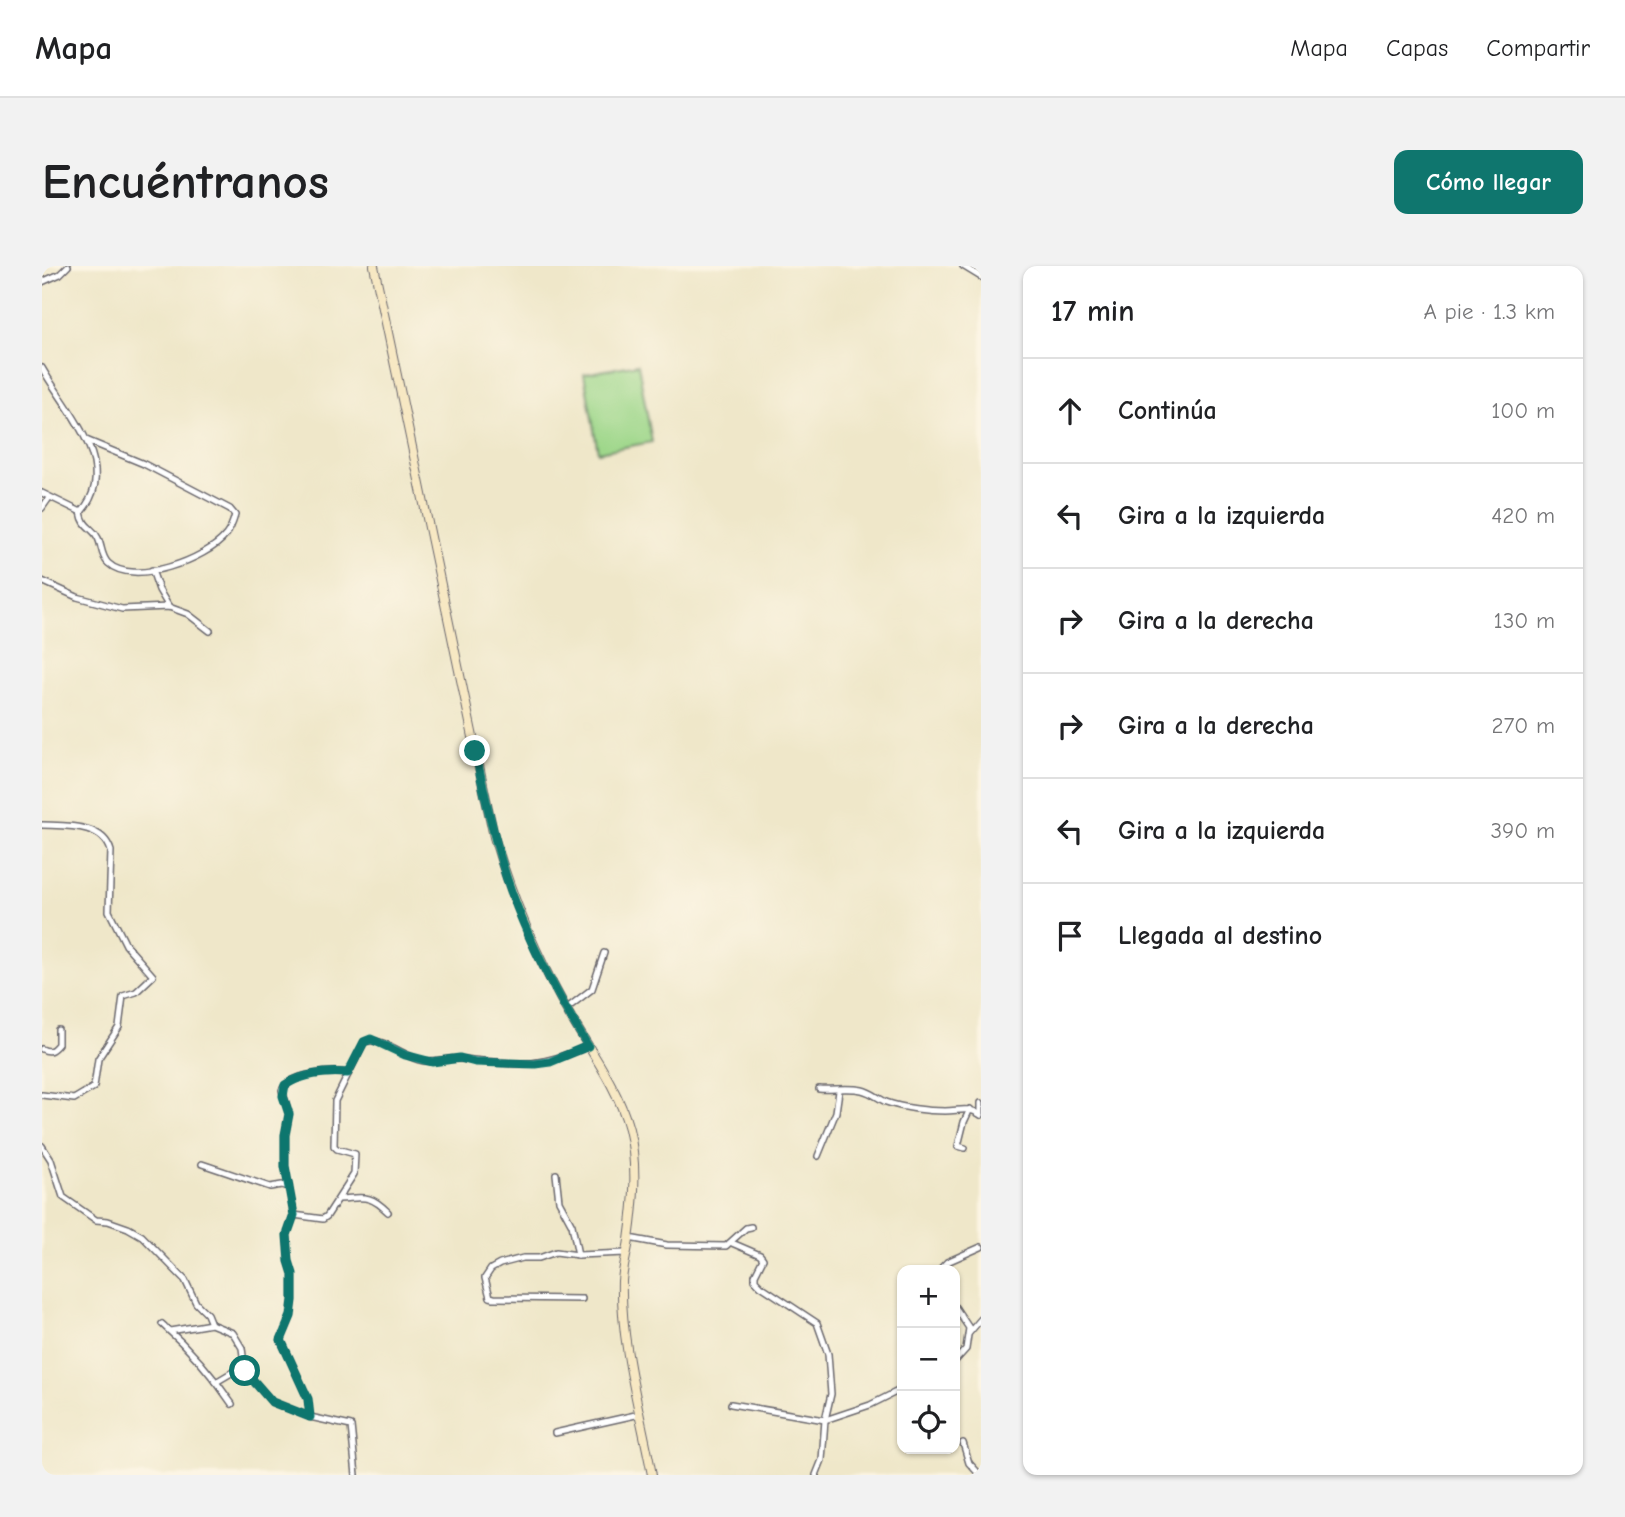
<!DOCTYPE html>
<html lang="es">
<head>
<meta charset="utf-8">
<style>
  :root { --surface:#fff; --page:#f2f2f2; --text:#202124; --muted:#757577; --line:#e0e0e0; --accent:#0f766e }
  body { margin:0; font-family:"Comic Neue",sans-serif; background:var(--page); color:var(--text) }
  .controls { position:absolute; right:21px; bottom:21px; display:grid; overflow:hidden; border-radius:14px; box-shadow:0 2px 5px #0004 }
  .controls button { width:63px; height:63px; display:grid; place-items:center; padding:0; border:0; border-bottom:2px solid var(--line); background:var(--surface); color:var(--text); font:35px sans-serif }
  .stop { position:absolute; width:21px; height:21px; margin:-16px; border:5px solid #0f766e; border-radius:50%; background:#fff }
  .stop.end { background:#0f766e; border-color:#fff; box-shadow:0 2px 7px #0008 }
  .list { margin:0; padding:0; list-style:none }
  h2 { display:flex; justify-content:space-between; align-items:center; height:91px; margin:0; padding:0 28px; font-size:30px }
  h2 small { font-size:23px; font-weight:400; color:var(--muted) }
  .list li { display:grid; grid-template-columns:46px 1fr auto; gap:21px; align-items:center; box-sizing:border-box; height:105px; padding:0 28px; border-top:2px solid var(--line) }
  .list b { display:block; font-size:26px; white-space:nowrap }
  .list em { font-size:23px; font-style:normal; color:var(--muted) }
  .icon { flex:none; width:38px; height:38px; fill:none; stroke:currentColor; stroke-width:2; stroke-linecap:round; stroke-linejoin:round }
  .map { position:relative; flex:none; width:939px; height:1209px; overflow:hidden; border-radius:14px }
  header { display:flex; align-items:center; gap:42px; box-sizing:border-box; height:98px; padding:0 35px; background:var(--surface); border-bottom:2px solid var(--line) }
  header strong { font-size:33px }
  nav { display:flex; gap:38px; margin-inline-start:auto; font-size:24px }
  .intro { display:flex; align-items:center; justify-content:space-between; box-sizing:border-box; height:168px; padding:0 42px }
  h1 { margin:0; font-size:49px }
  .button { padding:18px 32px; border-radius:14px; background:var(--accent); color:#fff; font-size:24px; font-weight:700 }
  main { display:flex; gap:42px; padding:0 42px }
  aside { flex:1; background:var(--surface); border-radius:14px; box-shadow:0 2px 5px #0004 }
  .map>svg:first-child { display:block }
  .green { fill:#9ed78a; stroke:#607c62; stroke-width:2 }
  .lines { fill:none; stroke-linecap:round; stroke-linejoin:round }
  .street-casing { stroke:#6a676d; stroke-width:8 }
  .secondary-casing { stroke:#6a676d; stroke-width:10 }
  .street { stroke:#fff; stroke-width:5 }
  .secondary { stroke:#f7e8c3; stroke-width:8 }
  .route { stroke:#0f766e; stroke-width:9 }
</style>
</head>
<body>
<header>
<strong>Mapa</strong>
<nav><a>Mapa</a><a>Capas</a><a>Compartir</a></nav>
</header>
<div class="intro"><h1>Encuéntranos</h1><a class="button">Cómo llegar</a></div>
<main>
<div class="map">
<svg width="939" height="1209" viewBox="0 0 939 1209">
  <rect width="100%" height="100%" fill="#fcf5e5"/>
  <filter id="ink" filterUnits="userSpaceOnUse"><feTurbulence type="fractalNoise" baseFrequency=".0143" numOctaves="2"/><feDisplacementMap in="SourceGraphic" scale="14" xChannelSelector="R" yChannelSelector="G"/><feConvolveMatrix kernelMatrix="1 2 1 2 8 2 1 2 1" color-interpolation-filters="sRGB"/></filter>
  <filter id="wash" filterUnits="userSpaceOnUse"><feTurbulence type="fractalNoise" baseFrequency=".00686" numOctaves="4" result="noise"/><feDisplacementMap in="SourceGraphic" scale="28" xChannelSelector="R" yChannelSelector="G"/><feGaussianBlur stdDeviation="1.57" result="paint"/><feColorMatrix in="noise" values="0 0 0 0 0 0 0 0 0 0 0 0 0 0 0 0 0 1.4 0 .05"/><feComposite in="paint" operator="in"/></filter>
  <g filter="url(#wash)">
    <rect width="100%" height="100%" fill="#efe7c9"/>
    <polygon class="green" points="596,98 610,176 556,186 542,108"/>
  </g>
  <g filter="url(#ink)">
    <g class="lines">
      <defs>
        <g id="street">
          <polyline points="921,0 939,11"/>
          <polyline points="0,16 18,8 26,0"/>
          <path d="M0 102C23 143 80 201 39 246"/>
          <path d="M0 227 39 246C42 263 50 260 56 272 60 280 59 290 66 297 91 321 165 293 184 269 189 263 191 256 193 249L188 243 102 198 44 174"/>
          <polyline points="0,242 7,232"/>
          <polyline points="110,304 117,324 127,341"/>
          <polyline points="0,315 35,331 80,343 127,341 146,348 168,365"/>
          <path d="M0 559C24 560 61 557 69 585L67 645 84 679 111 710 94 726 81 730 77 761 56 793 52 821 32 833 0 829"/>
          <polyline points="524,743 550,723 562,687"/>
          <path d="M0 783C8 787 11 784 16 778V764"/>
          <path d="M777 823C791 824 807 821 820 824 829 826 836 832 844 836 861 842 885 845 903 845 918 845 925 840 939 849"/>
          <polyline points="939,849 939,837"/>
          <polyline points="0,880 9,894 21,931 54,954 66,955 86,962 100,970 143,1014 154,1037 165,1048 169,1058"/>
          <polyline points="923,882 916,880 922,856 928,843"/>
          <polyline points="776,890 794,846 797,825"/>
          <polyline points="160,898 228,921 240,919 247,921"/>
          <polyline points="514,908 517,935 530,959 536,989"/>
          <path d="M297 933C321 932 327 927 346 946"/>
          <path d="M252 949 281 953 285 950 312 908 313 888 295 883 292 880 293 835 322 776C339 770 360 789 377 794 392 798 405 791 420 793 474 798 494 804 546 780"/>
          <polyline points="587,972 625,979 684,980 704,962 709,961"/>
          <polyline points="690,977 718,989 721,993 713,1009 713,1014 719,1020 775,1057 786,1088 789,1128 783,1154 780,1194 774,1209"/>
          <polyline points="900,1004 900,1001 905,996 939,981"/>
          <polyline points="540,1033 452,1032 448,1031 443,1012 449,1003 458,998 481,992 497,992 514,986 536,989 584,987"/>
          <polyline points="913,1041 927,1062 924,1083 913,1095"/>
          <path d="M120 1058C147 1082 170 1108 190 1138"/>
          <polyline points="128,1065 169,1058 191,1067 200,1082 203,1105 230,1136 268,1151 309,1160 314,1209"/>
          <polyline points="927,1067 939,1053"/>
          <polyline points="174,1116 201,1100"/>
          <polyline points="689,1138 783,1154 828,1139 860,1123"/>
          <path d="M268 1151 266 1133 239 1074 249 1050 251 1034V1008L247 995 245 969 252 949 243 900V869L247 848 240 824C249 807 288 805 306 807"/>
          <polyline points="513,1167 598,1148"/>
          <polyline points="921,1177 927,1197 938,1209"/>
        </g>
        <path id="secondary" d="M332 0 452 571C470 631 493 687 523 741 545 781 575 818 587 863 596 899 592 938 587 974 585 988 581 1001 580 1015 578 1075 599 1150 610 1209"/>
      </defs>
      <use href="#street" class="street-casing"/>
      <use href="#secondary" class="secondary-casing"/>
      <use href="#street" class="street"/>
      <use href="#secondary" class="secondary"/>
    </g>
  </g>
  <g class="lines" filter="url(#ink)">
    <path class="route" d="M203 1105 230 1136 268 1151 266 1133 239 1074 249 1050 251 1034V1008L247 995 245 969 252 949 243 900V869L247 848 241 830 243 819C260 808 285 805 306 807L322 776 329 773 363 789 390 796 418 792 433 796 493 798 508 796 546 780C519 736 494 690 475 641 455 591 445 537 433 485"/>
  </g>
</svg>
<div class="controls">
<button>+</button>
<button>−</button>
<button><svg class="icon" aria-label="locate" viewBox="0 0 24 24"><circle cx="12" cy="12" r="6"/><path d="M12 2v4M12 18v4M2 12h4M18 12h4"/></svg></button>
</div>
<div class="stop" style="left:203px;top:1105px"></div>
<div class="stop end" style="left:433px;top:485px"></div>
</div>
<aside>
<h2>17 min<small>A pie · 1.3 km</small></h2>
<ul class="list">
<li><svg class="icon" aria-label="ahead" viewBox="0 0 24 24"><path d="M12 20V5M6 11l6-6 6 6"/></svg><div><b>Continúa</b></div><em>100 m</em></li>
<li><svg class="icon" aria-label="left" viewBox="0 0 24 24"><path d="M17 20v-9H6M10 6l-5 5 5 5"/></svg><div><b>Gira a la izquierda</b></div><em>420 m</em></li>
<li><svg class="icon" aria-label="right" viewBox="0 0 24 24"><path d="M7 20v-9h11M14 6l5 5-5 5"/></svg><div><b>Gira a la derecha</b></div><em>130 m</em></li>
<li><svg class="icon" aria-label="right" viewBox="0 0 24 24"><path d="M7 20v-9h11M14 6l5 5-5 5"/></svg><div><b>Gira a la derecha</b></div><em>270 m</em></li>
<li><svg class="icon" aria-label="left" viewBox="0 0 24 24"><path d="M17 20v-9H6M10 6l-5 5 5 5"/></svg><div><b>Gira a la izquierda</b></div><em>390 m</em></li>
<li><svg class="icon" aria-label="arrive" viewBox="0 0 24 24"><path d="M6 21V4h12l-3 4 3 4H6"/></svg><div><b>Llegada al destino</b></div></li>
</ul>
</aside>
</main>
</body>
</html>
